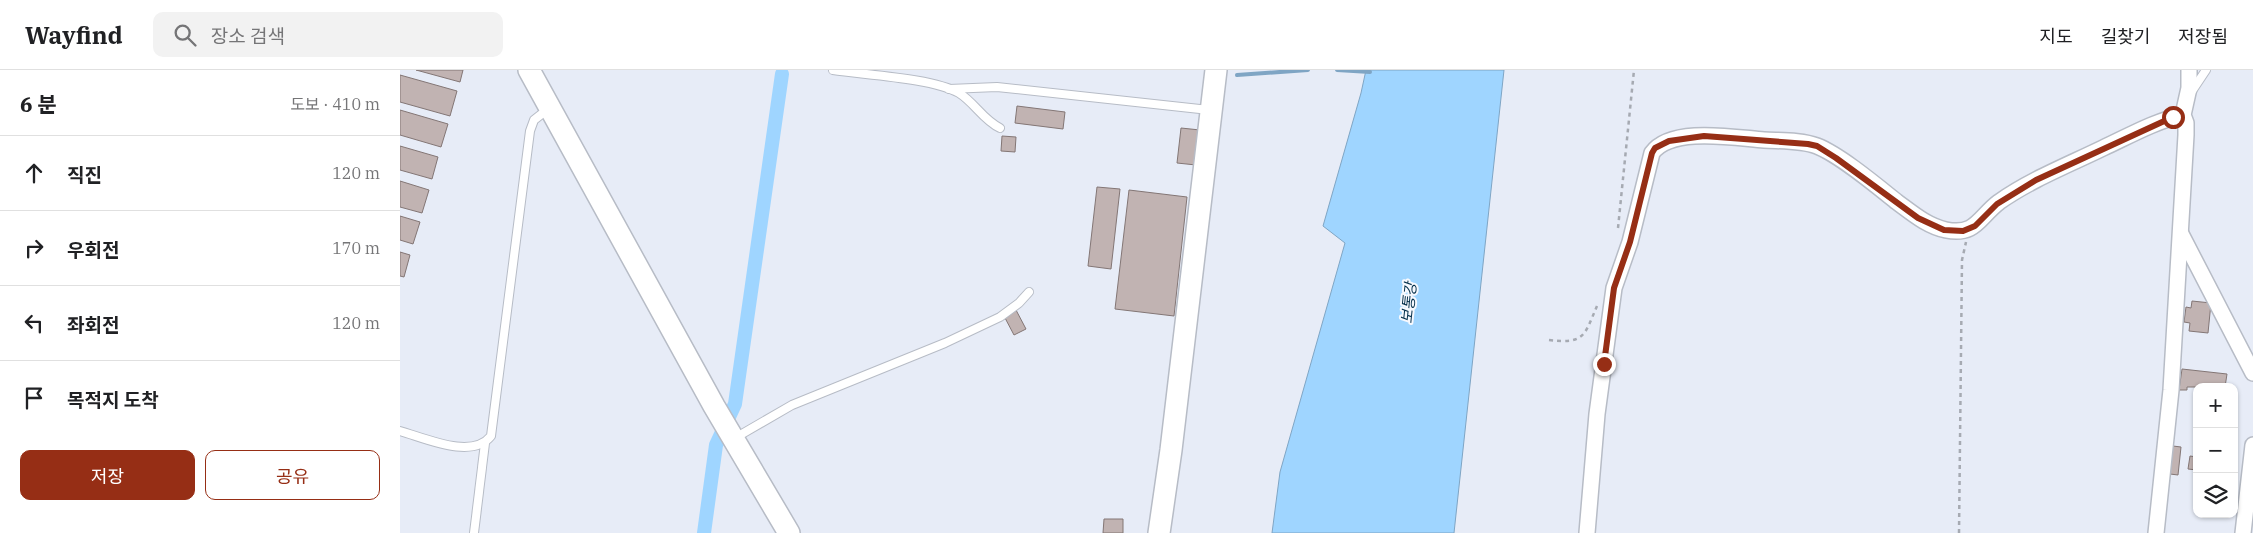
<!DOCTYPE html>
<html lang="ko">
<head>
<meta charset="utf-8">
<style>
  :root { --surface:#fff; --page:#f2f2f2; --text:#202124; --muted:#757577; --line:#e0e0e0; --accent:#962e15 }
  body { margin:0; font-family:"IBM Plex Serif","Noto Sans KR",serif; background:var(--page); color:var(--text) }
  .controls { position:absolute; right:15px; bottom:15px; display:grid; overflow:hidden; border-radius:10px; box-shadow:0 1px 4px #0004 }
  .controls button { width:45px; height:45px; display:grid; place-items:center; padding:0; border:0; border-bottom:1px solid var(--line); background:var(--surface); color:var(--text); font:25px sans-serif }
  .stop { position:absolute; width:15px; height:15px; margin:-11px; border:4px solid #962e15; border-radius:50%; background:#fff }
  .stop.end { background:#962e15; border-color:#fff; box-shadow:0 1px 5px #0008 }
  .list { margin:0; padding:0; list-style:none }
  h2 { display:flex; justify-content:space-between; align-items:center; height:65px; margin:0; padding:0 20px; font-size:21px }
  h2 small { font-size:16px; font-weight:400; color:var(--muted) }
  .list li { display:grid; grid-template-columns:32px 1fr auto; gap:15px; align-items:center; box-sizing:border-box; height:75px; padding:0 20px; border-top:1px solid var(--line) }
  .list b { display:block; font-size:19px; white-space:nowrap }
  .list em { font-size:16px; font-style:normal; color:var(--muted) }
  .actions { display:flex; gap:10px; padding:15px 20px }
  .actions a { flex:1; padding:11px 0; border:1px solid var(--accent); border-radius:10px; text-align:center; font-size:18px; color:var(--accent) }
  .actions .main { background:var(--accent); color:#fff }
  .icon { flex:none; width:28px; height:28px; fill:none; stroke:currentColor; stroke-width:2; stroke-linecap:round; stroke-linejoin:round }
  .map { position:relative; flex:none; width:1853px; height:463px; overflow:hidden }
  header { display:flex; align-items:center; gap:30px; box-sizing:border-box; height:70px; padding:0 25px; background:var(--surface); border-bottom:1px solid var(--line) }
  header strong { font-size:24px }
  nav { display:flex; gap:28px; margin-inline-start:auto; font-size:18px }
  .search { width:350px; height:45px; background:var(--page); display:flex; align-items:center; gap:12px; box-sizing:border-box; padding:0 18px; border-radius:10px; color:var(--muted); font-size:19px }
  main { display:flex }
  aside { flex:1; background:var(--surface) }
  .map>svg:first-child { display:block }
  .water { fill:#9fd5ff; stroke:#7fa5c4 }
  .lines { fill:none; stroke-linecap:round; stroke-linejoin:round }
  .stream { stroke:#7fa5c4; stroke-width:4 }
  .canal { stroke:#9fd5ff; stroke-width:14 }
  .building { fill:#c1b3b2; stroke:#837675 }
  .service-casing { stroke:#b7bcc6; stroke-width:10 }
  .minor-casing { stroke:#b7bcc6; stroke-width:18 }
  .secondary-casing { stroke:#b7bcc6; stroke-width:24 }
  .path { stroke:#a6aab2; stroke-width:2.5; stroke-dasharray:4 4; stroke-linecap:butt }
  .service { stroke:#fff; stroke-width:8 }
  .minor { stroke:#fff; stroke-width:15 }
  .secondary { stroke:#fff; stroke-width:21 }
  .route { stroke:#962e15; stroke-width:6 }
  .labels { text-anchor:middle; stroke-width:4; stroke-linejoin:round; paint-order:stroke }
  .water-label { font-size:15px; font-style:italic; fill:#05304b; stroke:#f7f9fe }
</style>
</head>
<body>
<header>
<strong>Wayfind</strong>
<div class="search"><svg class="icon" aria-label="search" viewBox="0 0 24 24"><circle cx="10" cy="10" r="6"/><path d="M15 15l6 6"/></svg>장소 검색</div>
<nav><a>지도</a><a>길찾기</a><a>저장됨</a></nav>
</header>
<main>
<aside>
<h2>6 분<small>도보 · 410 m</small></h2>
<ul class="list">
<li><svg class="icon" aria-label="ahead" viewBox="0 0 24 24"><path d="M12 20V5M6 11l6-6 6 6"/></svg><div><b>직진</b></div><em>120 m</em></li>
<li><svg class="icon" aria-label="right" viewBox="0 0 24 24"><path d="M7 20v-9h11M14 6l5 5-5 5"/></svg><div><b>우회전</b></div><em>170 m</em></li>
<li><svg class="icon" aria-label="left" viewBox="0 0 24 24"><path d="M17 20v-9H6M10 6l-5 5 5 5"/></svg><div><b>좌회전</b></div><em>120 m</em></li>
<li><svg class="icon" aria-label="arrive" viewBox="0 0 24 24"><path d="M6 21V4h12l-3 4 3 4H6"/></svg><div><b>목적지 도착</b></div></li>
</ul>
<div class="actions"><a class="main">저장</a><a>공유</a></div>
</aside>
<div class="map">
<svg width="1853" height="463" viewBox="0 0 1853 463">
  <rect width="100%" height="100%" fill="#e7ecf7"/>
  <polygon class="water" points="966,0 1104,0 1054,463 872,463 880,402 945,173 923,156 961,23"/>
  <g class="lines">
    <g class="stream">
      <polyline points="937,0 970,2"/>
      <polyline points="837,5 908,0"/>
    </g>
    <polyline class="canal" points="304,463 316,375 335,334 382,4"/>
  </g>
  <g class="building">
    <polygon points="16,0 63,0 60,12"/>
    <polygon points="0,5 57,21 50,46 0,32"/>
    <polygon points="617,36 665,42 663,59 615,53"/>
    <polygon points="0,40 48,54 41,77 0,65"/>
    <polygon points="781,58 800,60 796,95 777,93"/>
    <polygon points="602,66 616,67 615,82 601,81"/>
    <polygon points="0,76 38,87 32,109 0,100"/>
    <polygon points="0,111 29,120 22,143 0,137"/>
    <polygon points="697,117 720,119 711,199 688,196"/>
    <polygon points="729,120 787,127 774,246 715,239"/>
    <polygon points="0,146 20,152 13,174 0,170"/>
    <polygon points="0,182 10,185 4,207 0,206"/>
    <polygon points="1792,231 1811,233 1808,263 1789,261 1790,253 1784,252 1786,237 1791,238"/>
    <polygon points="616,240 626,259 614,265 604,246"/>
    <polygon points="1782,299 1827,304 1825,317 1787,317 1787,320 1779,320"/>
    <polygon points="1773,376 1781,377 1778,405 1770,404"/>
    <polygon points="1790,386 1797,387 1797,400 1788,399"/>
    <polygon points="704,449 723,449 723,463 703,463"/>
  </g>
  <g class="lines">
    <defs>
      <g id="service">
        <path d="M433 0C466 5 532 8 559 23 574 32 583 50 600 58"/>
        <polyline points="549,19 597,17 809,40"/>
        <polyline points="1792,21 1806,0"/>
        <path d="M0 361C25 368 72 390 91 366L130 61 134 50 148 39"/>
        <polyline points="335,368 392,335 545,273 600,247 619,233 629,222"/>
        <polyline points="74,463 85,373"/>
      </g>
      <g id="minor">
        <polyline points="1781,164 1853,303"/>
        <path d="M1187 463 1197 344 1214 218 1230 172 1252 83C1271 56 1336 68 1364 70 1381 71 1401 70 1417 76 1440 85 1477 116 1497 132 1512 143 1527 156 1546 160 1576 166 1579 147 1599 132 1630 110 1668 95 1703 78 1729 66 1755 51 1783 45"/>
        <polyline points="1756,463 1771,320 1786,65 1786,53 1783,45 1789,18 1789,0"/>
        <polyline points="1843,463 1853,375"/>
      </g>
      <g id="secondary">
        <polyline points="129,0 314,336 389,463"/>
        <polyline points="759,463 771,380 816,0"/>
      </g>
    </defs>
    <use href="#service" class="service-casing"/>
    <use href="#minor" class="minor-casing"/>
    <use href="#secondary" class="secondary-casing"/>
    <g class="path">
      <polyline points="1218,158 1234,0"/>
      <path d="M1149 270C1185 274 1184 266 1197 236"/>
      <polyline points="1559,463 1562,190 1566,172"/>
    </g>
    <use href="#service" class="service"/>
    <use href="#minor" class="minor"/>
    <use href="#secondary" class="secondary"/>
  </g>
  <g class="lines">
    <polyline class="route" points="1204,294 1214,218 1230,172 1252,83 1255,78 1269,71 1304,66 1408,74 1417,76 1436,88 1518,148 1544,160 1563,161 1575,156 1597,134 1636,110 1773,47"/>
  </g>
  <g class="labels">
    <g class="water-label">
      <text transform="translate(1009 233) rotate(-84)" y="5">보통강</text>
    </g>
  </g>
</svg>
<div class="controls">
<button>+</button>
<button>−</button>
<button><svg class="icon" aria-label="layers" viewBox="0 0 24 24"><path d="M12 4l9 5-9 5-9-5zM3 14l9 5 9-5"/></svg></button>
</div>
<div class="stop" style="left:1773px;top:47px"></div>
<div class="stop end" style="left:1204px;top:294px"></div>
</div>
</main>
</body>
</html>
